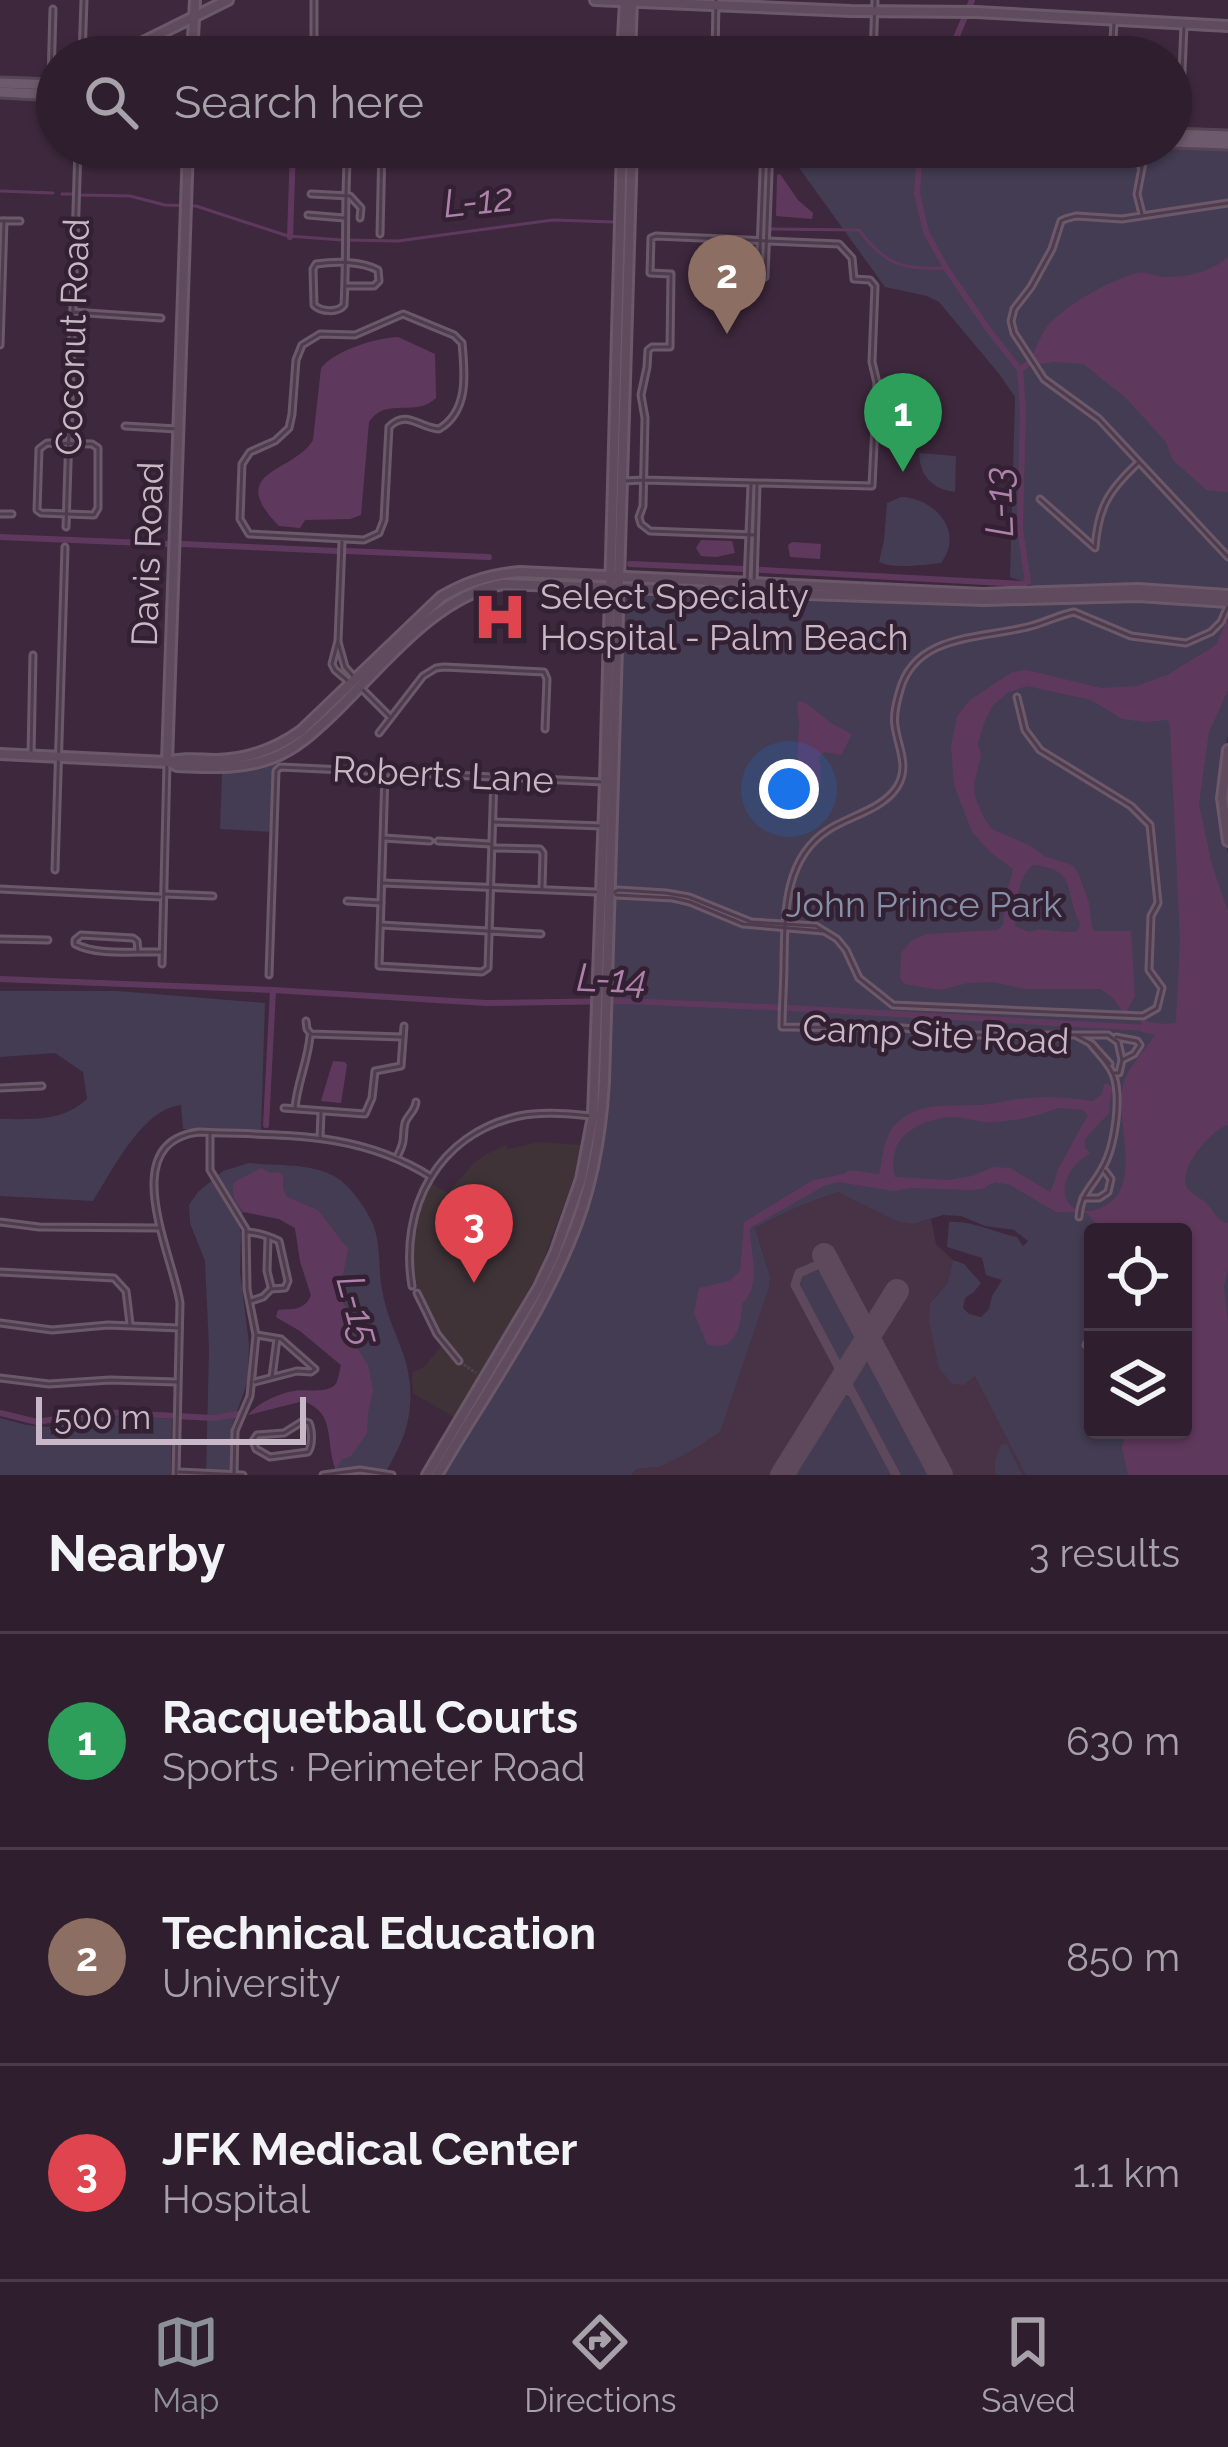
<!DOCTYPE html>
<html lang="en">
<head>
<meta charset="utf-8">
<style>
  :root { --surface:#2e1e2e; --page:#362736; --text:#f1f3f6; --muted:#a7a2aa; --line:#493c4a; --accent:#8c9099 }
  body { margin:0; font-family:Raleway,sans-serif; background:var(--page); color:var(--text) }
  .controls { position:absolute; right:36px; bottom:36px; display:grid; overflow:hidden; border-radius:12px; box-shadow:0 3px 9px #0004 }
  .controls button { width:108px; height:108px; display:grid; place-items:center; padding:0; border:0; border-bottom:3px solid var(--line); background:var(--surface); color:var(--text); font:60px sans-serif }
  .scale { position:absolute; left:36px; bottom:30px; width:270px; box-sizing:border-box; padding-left:12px; border:6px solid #c8b8c7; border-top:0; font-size:33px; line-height:42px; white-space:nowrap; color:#c8b8c7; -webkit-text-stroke:9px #332032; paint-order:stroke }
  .you { position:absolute; left:789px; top:789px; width:42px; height:42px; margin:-30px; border:9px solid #fff; border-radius:50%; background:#1a73e8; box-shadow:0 0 0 18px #1a73e833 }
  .badge { display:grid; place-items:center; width:78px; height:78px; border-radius:50%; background:var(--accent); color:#fff; font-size:39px; font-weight:700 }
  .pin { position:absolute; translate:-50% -99px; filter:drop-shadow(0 3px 6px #0008) }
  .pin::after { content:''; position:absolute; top:63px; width:42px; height:36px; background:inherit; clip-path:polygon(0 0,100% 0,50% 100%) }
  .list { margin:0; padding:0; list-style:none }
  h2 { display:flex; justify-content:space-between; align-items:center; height:156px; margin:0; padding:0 48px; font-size:51px }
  h2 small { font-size:39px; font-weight:400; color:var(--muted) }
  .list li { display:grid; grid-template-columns:78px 1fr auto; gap:36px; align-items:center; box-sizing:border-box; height:216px; padding:0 48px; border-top:3px solid var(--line) }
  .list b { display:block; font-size:45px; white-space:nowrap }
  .list p { margin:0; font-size:39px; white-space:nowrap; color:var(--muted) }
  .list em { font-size:39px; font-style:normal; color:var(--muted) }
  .icon { flex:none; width:66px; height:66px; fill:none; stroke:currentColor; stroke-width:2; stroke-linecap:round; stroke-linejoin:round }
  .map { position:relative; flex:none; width:1228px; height:1475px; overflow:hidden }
  .search { position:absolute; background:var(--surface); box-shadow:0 3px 9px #0004; left:36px; right:36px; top:36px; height:132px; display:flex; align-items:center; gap:30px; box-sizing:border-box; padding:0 42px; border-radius:66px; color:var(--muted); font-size:45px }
  .sheet { height:804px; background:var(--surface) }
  nav { display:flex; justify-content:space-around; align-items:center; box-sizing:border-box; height:168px; border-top:3px solid var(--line); background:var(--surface); font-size:33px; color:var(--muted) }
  nav a { display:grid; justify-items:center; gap:6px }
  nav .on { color:var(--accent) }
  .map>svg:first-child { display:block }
  .medical { fill:#3f3338 }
  .airport { fill:#483346 }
  .green { fill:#433c52; fill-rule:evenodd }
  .water { fill:#5f395d; fill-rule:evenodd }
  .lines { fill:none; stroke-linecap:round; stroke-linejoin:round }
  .stream { stroke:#5f395d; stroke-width:3 }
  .canal { stroke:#5f395d; stroke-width:6 }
  .taxiway { stroke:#5d485c; stroke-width:9 }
  .runway { stroke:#5d485c; stroke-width:24 }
  .street-tunnel { stroke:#533e52; stroke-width:3; stroke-dasharray:3 1.5; stroke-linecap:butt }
  .street-casing { stroke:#6b596a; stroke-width:9 }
  .secondary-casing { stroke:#6b596a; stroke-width:14 }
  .primary-casing { stroke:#574556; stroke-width:15 }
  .street { stroke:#4e3b4d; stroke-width:3 }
  .secondary { stroke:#604a5e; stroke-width:8 }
  .primary { stroke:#6e5a6d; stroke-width:9 }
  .labels { text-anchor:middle; stroke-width:9; stroke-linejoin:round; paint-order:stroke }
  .street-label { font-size:36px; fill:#c8b8c7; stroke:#332032 }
  .poi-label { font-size:36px; fill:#c8b8c7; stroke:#332032; text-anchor:start }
  .park-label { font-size:36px; fill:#8690a7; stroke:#332032 }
  .water-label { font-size:39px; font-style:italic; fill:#ad82ab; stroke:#332032 }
</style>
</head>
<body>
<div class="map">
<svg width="1228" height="1475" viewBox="0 0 1228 1475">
  <rect width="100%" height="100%" fill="#3e283d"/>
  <polygon class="medical" points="538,1142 580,1145 574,1177 539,1272 455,1418 413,1393 412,1373 425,1366 443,1344 427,1321 413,1288 417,1286 413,1260 416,1227 424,1200 432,1184 448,1193 473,1164 485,1155 505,1145 508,1149"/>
  <polygon class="airport" points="838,1192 914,1224 931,1219 936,1244 953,1260 947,1284 930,1303 975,1375 1027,1475 632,1475 636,1469 659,1467 770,1276 755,1228 800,1206"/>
  <g class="green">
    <polygon points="1171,146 1228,148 1228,590 1154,584 1039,588 1010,577 1015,397 1000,375 939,302 927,296 885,287 784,147"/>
    <path d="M919 453 956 456 955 492C932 489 920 476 919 453Z"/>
    <path d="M901 497C935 498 965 532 941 563 925 565 892 569 879 562L884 540 887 503Z"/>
    <path d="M631 592 977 605 1151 602 1228 605V735L1220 775 1219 813 1228 853V1475H1026L975 1376 964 1385 952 1384 939 1368 929 1322 930 1303 947 1284 953 1260 964 1264 981 1283 974 1292 965 1298 963 1308 969 1314 981 1317 989 1309 992 1296 1002 1280 986 1275 982 1258 947 1247 949 1222C970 1220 996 1233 1017 1237L1023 1246 1028 1241 1014 1230 985 1226 961 1216 943 1215 914 1224 897 1221 838 1192 800 1206 755 1228 770 1276 769 1287 720 1432 691 1451 659 1467 636 1469 632 1475H444C516 1356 593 1247 608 1105L623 654 626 599ZM1093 1232H1183V1430H1093Z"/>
    <polygon points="275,761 272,832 220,829 222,772 248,769"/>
    <path d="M0 991H118L265 1003 261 1132 183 1129 181 1105C142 1109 113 1170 93 1201L0 1196V1119C32 1119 62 1122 87 1099L83 1072 55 1053 0 1057Z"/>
    <path d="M249 1163C274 1166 308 1163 332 1175 349 1183 365 1207 373 1224 381 1244 378 1268 382 1289 389 1334 414 1355 410 1406 408 1433 397 1452 384 1475H337C332 1462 329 1420 322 1412 317 1406 310 1404 303 1401L248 1415C258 1403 278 1394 294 1391 305 1389 325 1394 335 1385 338 1382 340 1369 341 1365L300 1331 276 1317 278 1310C291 1309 305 1311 311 1296L300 1261 295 1228 279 1219 244 1212 237 1218 241 1233 240 1272 249 1343 248 1380 232 1426 230 1475H206L209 1349 205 1261 190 1223 189 1205 198 1192 223 1171Z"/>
    <polygon points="815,1270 826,1276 859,1339 846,1361 841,1362 800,1286 804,1275"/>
    <polygon points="865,1353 931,1475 900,1475 852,1384 851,1379"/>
    <polygon points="841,1395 851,1398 892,1475 789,1475"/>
    <polygon points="124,1416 172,1419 171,1475 0,1475 0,1418 26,1425 48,1427 83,1418"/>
    <path d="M1007 1444 1022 1475H996C993 1464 996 1455 1001 1445Z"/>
  </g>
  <g class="water">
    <polygon points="780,174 798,200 813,213 812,219 776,216 777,175"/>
    <path d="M1228 257V492L1206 490 1172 459 1166 442 1125 397 1083 364 1056 362 1039 364 1033 354C1037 346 1041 335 1046 328 1062 307 1111 279 1137 273 1147 271 1155 277 1165 277 1189 277 1210 272 1228 257Z"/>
    <path d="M398 337 435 354 436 398C416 418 386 396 369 422L361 515 350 519 305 520 300 528 279 526C224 470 294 473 313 440L321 368C336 350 375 338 398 337Z"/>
    <polygon points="701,540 732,541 735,553 716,557 701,556 696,548"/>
    <polygon points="792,542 821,544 820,559 790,557 788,545"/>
    <path d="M1228 618V690L1209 732 1199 804 1212 865 1228 912V1125C1211 1130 1180 1166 1186 1185 1188 1194 1201 1197 1207 1204 1216 1214 1215 1219 1228 1223V1269L1224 1287 1228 1321V1475H1128L1122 1448 1126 1430H1183V1232H1103L1087 1213 1056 1212 1010 1185 995 1182 982 1189 969 1190 910 1188 893 1191 838 1182 824 1186 750 1228C750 1253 763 1283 742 1304 741 1326 736 1354 707 1344L694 1313 699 1288 729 1281 740 1271 744 1222 813 1180 844 1174 849 1170 879 1174C884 1155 882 1137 898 1122 922 1100 951 1107 980 1105 992 1104 1005 1101 1017 1099 1043 1096 1068 1097 1093 1101L1102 1094 1104 1084H1108L1112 1088 1109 1113 1085 1139V1148L1090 1153C1044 1182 1067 1228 1106 1205 1144 1184 1113 1118 1124 1082 1129 1066 1146 1049 1155 1035L1141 1032V1020C1151 1023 1165 1025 1176 1023L1180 940 1170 726 1168 720 1145 722 1122 719 1091 700 1027 686 1009 692 993 705 984 723 978 744 981 755 974 784 975 797 984 818 992 829 1031 846 1044 856 1072 865 1078 872 1089 903 1092 928 1096 931H1131L1135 996 1127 1011H1122L1112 997 1100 989H1025L993 982 968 983 940 990 904 984 900 978 901 953 912 940 927 934 997 930 1003 925 1005 900 1013 869 990 852 972 832 954 785 951 746 957 716 970 700 1012 672 1027 670 1101 688 1137 686 1167 675 1216 645ZM1033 865C1071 869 1066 882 1075 912 1080 929 1082 914 1078 931 1060 935 1043 926 1029 932L1015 926C1017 906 1016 879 1033 865ZM1058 1108 1083 1110 1088 1116C1078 1131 1071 1147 1062 1162 1056 1171 1055 1183 1050 1192L1010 1168 993 1167 972 1176 948 1180 895 1177C885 1139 917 1119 952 1117 965 1117 978 1123 991 1122 1012 1122 1038 1116 1058 1108Z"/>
    <polygon points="799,701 806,703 831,723 852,734 841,755 825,752 819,757 821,769 818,803 802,801 796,794 799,723 797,705"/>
    <polygon points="333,1061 345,1062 347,1065 341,1103 321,1101"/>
    <path d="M261 1168 271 1173 279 1172 283 1176V1189L287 1197 318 1210 348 1249 342 1280 335 1287 348 1312 353 1341 368 1365 373 1390 368 1413 367 1433 351 1456 341 1460 336 1470C324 1442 338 1414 303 1401L248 1415C258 1403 278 1394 294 1391 305 1389 325 1394 335 1385 338 1382 340 1369 341 1365L300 1331 276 1317 278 1310C291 1309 305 1311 311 1295L300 1261 295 1228 279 1219 244 1212C236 1202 230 1195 234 1182Z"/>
  </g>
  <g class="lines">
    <g class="stream">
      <polyline points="0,191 53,193"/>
      <polyline points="62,194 74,194"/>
      <polyline points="80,195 130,196 165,205 196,206 288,236 342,240"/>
      <path d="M771 229 859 230C885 265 903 270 946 268"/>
      <polyline points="348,240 398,241 553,220 614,222"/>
    </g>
    <g class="canal">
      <polyline points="948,57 972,0"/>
      <polyline points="290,237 293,147"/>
      <polyline points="1020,370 1035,358"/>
      <polyline points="0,537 169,544"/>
      <polyline points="182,544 337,551"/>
      <polyline points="347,551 489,557"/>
      <polyline points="630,564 743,569"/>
      <polyline points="761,570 1022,584 1028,582 1020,529 1023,409 1020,370 988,329 946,268 926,232 917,193 920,147"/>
      <polyline points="0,979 273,990 486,1003 623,1001 790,1008 1147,1028"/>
      <polyline points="266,1125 273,990"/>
      <polyline points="0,1413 37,1422 100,1412 214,1418 239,1414"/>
    </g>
    <g class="taxiway">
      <polyline points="827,1261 799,1273 795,1285 896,1475"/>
      <polyline points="832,1394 842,1388 852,1393"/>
    </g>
    <g class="runway">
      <polyline points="824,1255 941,1475"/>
      <polyline points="782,1475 897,1291"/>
    </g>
    <polyline class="street-tunnel" points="460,1362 476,1373"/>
    <defs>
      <g id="street">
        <polyline points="314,37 314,0"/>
        <polyline points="1143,44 1143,57"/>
        <polyline points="82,57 84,0"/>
        <polyline points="715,57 716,0"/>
        <polyline points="873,57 875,0"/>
        <polyline points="1112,57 1114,23"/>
        <polyline points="51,80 53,9"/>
        <polyline points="1180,117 1184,26"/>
        <polyline points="358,147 380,148"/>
        <polyline points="304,159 344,160"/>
        <polyline points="1141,167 1141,147"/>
        <polyline points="311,194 350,196 361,208 360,218"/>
        <polyline points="1228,203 1122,219 1076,216 1065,219 1061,221 1052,249 1031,287 1014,309 1011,321 1014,333 1044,379 1099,419 1228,557"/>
        <polyline points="1142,214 1137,194 1146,147"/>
        <polyline points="308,215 344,218"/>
        <polyline points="0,221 20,221"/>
        <polyline points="380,234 382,147"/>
        <polyline points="759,276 764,147"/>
        <polyline points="765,277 770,147"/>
        <path d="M345 286H374L379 281 378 270C361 261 335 261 316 264L313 269 314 305C321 312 338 313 344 305 347 252 344 199 348 147"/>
        <polyline points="73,312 161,318"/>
        <path d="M403 314 454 335 462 343C465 374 469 411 439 429 419 428 407 409 389 427L384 520 379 533 364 540 249 534 240 519 242 464 250 452 275 441 289 428 292 414 296 360 302 345 320 334 355 335Z"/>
        <polyline points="0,345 4,221"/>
        <polyline points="125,426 177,429"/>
        <polygon points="47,443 92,444 98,448 98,508 94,515 41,513 37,510 39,449"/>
        <polyline points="624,481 643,480 872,486 877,383 872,362 875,286 870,280 854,279 852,258 839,244 656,236 651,238 650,273 671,274 670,347 652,347 648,350 647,367 641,395 645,418 643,506 639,517 641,524 650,531 755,535"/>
        <path d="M1040 499 1095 548C1098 507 1109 490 1138 463"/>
        <polyline points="0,514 12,514"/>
        <polyline points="66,527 78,147"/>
        <polyline points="342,542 338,641 332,664 335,670 348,681"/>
        <polyline points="747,583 751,485"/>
        <polyline points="754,583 757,485"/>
        <polyline points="338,642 345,667 353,676"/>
        <polyline points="362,689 389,716"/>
        <polyline points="379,733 423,676 436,668 444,667 544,672 547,679 545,729"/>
        <polyline points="31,755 33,655"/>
        <polyline points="385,774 379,966 482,972 488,968 494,777"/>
        <polyline points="493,822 602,826"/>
        <polyline points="384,838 430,841"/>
        <polyline points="438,841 490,844"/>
        <polyline points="493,848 540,849 543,853 542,888"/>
        <polyline points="55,870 65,547"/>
        <polyline points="383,883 596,892"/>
        <polyline points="0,889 160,897"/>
        <polyline points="613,893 618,890 666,893 689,897 751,922 816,926 837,939 846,950 859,978 893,1005 1143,1016 1157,1008 1162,988 1149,970 1151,916 1158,903 1150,825 1131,806 1040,750 1025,730 1017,697"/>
        <polyline points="165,894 213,896"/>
        <polyline points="616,895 673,898 690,902 743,924 823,931"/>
        <polyline points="347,901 381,903"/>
        <polyline points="381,925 541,934"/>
        <polyline points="0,939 48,940"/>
        <path d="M138 951 137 941 133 938 81 935 75 940V944C97 956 135 951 160 952"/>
        <polyline points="162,964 167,763"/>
        <polyline points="269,975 276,771 280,767 603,782"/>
        <polyline points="306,1021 307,1029 311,1034 402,1037"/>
        <polyline points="1077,1036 1092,1044 1110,1064"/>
        <path d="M1122 1060 1118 1042 1108 1035H970L903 1028 782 1027C782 1005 784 984 784 963 785 915 783 859 828 830 849 816 882 810 897 787 910 766 898 748 895 726 893 714 897 701 900 690 916 632 985 639 1031 626 1046 622 1059 615 1074 612L1131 636 1186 643 1211 632 1221 622 1228 606"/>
        <polyline points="1114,1073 1119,1073 1122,1060 1134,1054 1140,1045 1137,1041 1116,1037"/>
        <polyline points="0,1088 42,1086"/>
        <polyline points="284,1108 365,1114 372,1098 375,1071 401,1066 404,1026"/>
        <path d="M295 1108C297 1083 308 1061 310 1036"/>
        <polyline points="210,1133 210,1170 246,1229 247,1289 256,1335 250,1396 235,1431 234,1475"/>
        <polyline points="320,1138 321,1113"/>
        <path d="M398 1155C406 1139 402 1137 405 1123 408 1114 415 1112 416 1102"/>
        <polyline points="1083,1198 1099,1198 1108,1192 1111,1179 1105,1171"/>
        <path d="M1079 1217C1081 1192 1093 1187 1103 1167 1115 1146 1122 1096 1113 1074 1108 1062 1097 1053 1090 1043"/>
        <polyline points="0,1222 39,1227 158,1228"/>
        <path d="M248 1232C260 1233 269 1236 279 1241L288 1281 285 1288 271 1289 263 1297 251 1301"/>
        <polyline points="268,1238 267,1271 271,1287"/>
        <polyline points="0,1272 114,1278 126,1291 130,1324"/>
        <path d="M412 1286C399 1207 438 1134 519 1116 543 1111 569 1114 593 1116"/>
        <polyline points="417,1293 437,1334 459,1361"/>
        <polyline points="0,1323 52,1330 108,1325 179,1328"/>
        <polyline points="1086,1345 1093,1333"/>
        <polyline points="272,1377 277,1339"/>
        <polyline points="0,1378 49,1384 110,1380 177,1382"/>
        <polyline points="255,1382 297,1371 311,1372 315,1369 281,1339 257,1335"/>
        <path d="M303 1421 309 1423C312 1430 313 1445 308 1452L270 1457 256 1449 253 1441 257 1435 284 1433Z"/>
        <polyline points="179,1472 243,1475"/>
        <path d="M176 1475 180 1303C173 1255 115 1142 199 1132 283 1136 357 1130 431 1177"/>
        <polyline points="323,1475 360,1470 392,1475"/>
      </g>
      <g id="secondary">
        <polyline points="595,0 851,11 976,12 1228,26"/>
        <polyline points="113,57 228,0"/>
        <polyline points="192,57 195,0"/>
        <polyline points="622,57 625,1"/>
        <polyline points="630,57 632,0"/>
        <polyline points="1228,750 1222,798 1228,841"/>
        <path d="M0 754 167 762C184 757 201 760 217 760 249 759 276 749 301 731L441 597C466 582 490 574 520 572L983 594 1138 589 1228 595"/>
        <polyline points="167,762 188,147"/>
        <path d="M169 762 177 766C208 767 239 770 269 759 296 750 316 730 336 711 383 665 436 595 503 584L984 600 1138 596 1228 602"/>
        <polyline points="427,1475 539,1287 555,1253 581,1179 593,1116 605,782 622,147"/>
        <path d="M437 1475C481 1399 535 1325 569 1243 591 1192 601 1136 604 1081L632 147"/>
      </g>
      <g id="primary">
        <polyline points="0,83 57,85"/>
        <polyline points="0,92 57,95"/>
        <polyline points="1171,134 1228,136"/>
        <polyline points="1171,142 1228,144"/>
      </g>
    </defs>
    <use href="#street" class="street-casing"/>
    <use href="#secondary" class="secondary-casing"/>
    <use href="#primary" class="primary-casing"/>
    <use href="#street" class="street"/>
    <use href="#secondary" class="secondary"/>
    <use href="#primary" class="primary"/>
  </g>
  <defs>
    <symbol id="hospital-bare" viewBox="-9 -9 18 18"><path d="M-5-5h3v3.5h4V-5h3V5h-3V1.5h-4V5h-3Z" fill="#e0444e" stroke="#332032" stroke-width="2.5" paint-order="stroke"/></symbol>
  </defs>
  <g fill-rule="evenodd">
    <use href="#hospital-bare" x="462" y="579" width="76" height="76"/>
  </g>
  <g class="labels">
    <g class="street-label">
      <text transform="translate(72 337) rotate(-88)" y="13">Coconut Road</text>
      <text transform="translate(147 554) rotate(-88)" y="13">Davis Road</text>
      <text transform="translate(443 774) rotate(3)" y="13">Roberts Lane</text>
      <text transform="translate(936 1034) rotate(3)" y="13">Camp Site Road</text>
    </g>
    <g class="poi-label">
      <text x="540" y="609">Select Specialty<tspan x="540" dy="41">Hospital - Palm Beach</tspan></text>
    </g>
    <g class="park-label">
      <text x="924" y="917">John Prince Park</text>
    </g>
    <g class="water-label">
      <text transform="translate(478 200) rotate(-6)" y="14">L-12</text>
      <text transform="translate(998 502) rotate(-92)" y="14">L-13</text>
      <text transform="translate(612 978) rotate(2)" y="14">L-14</text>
      <text transform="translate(359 1310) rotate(75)" y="14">L-15</text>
    </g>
  </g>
</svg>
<div class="controls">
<button><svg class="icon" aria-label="locate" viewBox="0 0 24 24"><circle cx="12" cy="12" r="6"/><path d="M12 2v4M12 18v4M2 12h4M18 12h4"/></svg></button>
<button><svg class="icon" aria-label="layers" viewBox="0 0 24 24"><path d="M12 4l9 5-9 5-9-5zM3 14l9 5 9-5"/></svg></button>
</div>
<div class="scale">500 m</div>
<div class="you"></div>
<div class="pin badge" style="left:903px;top:472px;background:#2e9e5b">1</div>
<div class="pin badge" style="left:727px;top:334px;background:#8d6e63">2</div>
<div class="pin badge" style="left:474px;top:1283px;background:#e0444e">3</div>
<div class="search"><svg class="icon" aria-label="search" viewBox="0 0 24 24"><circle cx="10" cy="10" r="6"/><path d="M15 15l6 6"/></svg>Search here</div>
</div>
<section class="sheet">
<h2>Nearby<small>3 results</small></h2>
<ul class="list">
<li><span class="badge" style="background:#2e9e5b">1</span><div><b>Racquetball Courts</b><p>Sports · Perimeter Road</p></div><em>630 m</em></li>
<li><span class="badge" style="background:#8d6e63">2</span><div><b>Technical Education</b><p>University</p></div><em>850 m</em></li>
<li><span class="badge" style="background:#e0444e">3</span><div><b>JFK Medical Center</b><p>Hospital</p></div><em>1.1 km</em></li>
</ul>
</section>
<nav>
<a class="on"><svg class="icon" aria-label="map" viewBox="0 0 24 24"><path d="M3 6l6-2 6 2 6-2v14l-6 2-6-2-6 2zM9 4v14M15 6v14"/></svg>Map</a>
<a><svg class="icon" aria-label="directions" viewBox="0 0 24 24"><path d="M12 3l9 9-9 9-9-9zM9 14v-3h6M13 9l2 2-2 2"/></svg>Directions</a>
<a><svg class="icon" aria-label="saved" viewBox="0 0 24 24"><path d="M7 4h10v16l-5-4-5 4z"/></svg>Saved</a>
</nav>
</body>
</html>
